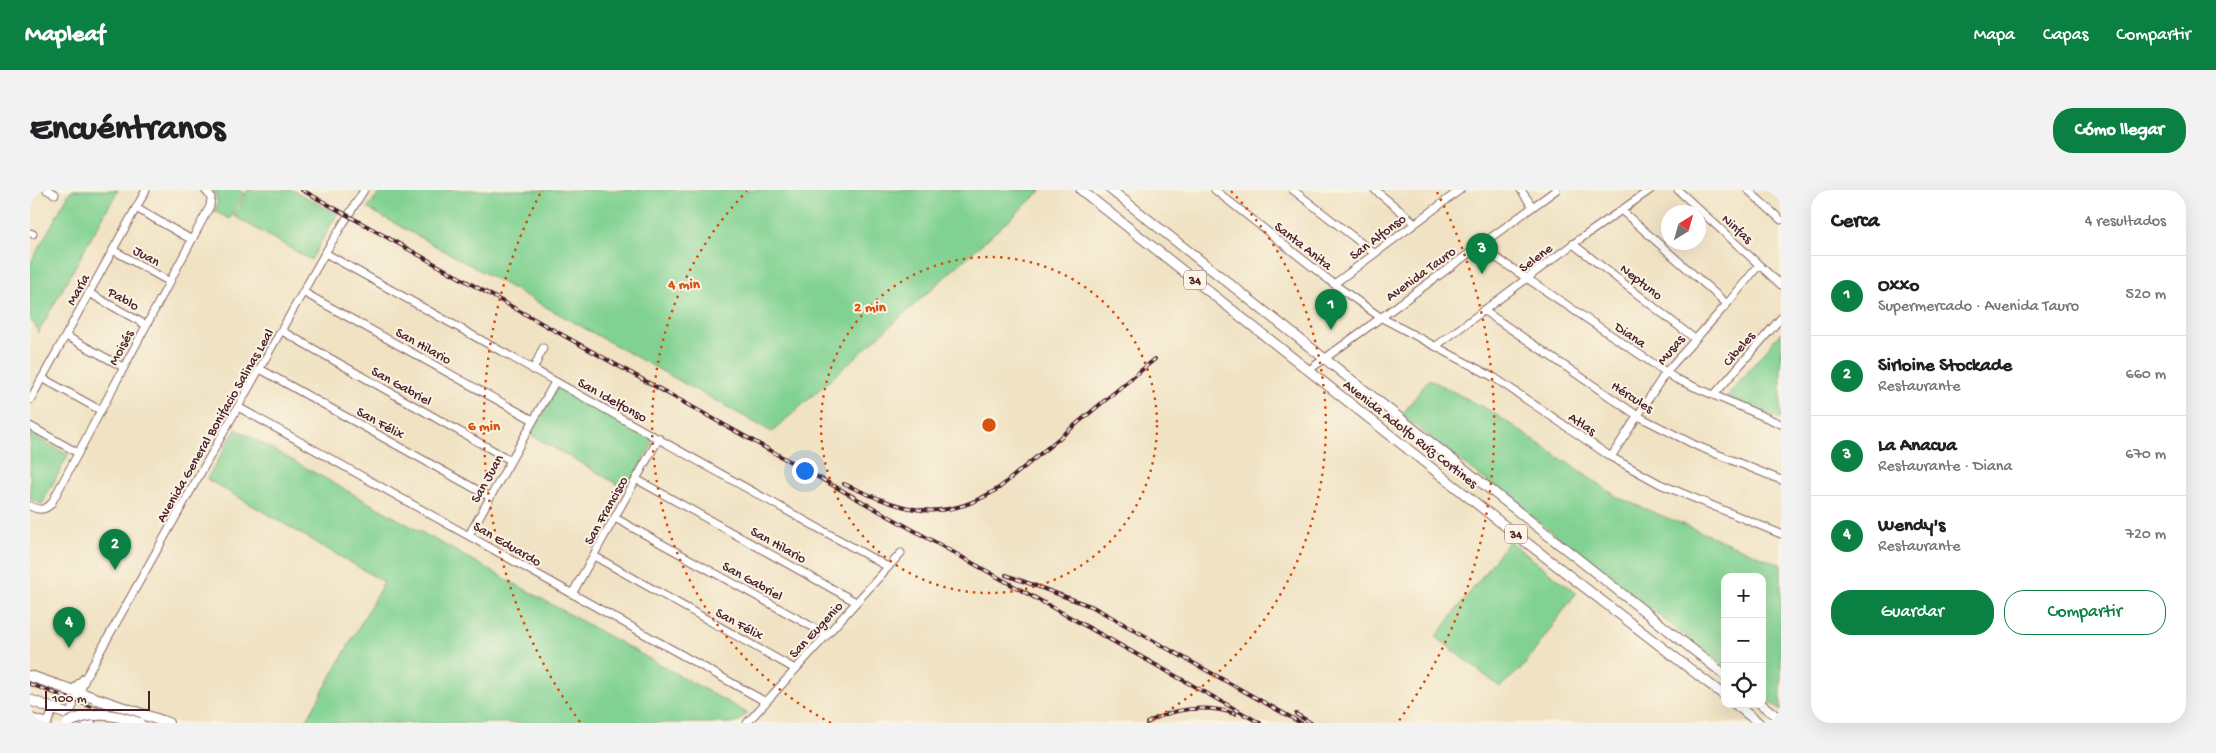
<!DOCTYPE html>
<html lang="es">
<head>
<meta charset="utf-8">
<style>
  :root { --surface:#fff; --page:#f2f2f2; --text:#202124; --muted:#757577; --line:#e0e0e0; --accent:#0b8043 }
  body { margin:0; font-family:"Gochi Hand",sans-serif; background:var(--page); color:var(--text) }
  .controls { position:absolute; right:15px; bottom:15px; display:grid; overflow:hidden; border-radius:10px; box-shadow:0 5px 20px #0002 }
  .controls button { width:45px; height:45px; display:grid; place-items:center; padding:0; border:0; border-bottom:1px solid var(--line); background:var(--surface); color:var(--text); font:25px sans-serif }
  .compass { position:absolute; left:1631px; top:15px; width:45px; height:45px; border-radius:50%; background:var(--surface); box-shadow:0 5px 20px #0002; rotate:37deg }
  .scale { position:absolute; left:15px; bottom:12px; width:105px; box-sizing:border-box; padding-left:5px; border:2px solid #4a1f2b; border-top:0; font-size:14px; line-height:18px; white-space:nowrap; color:#4a1f2b; -webkit-text-stroke:4px #fcf5e5; paint-order:stroke }
  .you { position:absolute; left:774px; top:280px; width:18px; height:18px; margin:-12px; border:4px solid #fff; border-radius:50%; background:#1a73e8; box-shadow:0 0 0 8px #1a73e833 }
  .badge { display:grid; place-items:center; width:32px; height:32px; border-radius:50%; background:var(--accent); color:#fff; font-size:16px; font-weight:700 }
  .pin { position:absolute; translate:-50% -41px; filter:drop-shadow(0 1px 2px #0008) }
  .pin::after { content:''; position:absolute; top:26px; width:18px; height:15px; background:inherit; clip-path:polygon(0 0,100% 0,50% 100%) }
  .list { margin:0; padding:0; list-style:none }
  h2 { display:flex; justify-content:space-between; align-items:center; height:65px; margin:0; padding:0 20px; font-size:21px }
  h2 small { font-size:16px; font-weight:400; color:var(--muted) }
  .list li { display:grid; grid-template-columns:32px 1fr auto; gap:15px; align-items:center; box-sizing:border-box; height:80px; padding:0 20px; border-top:1px solid var(--line) }
  .list b { display:block; font-size:19px; white-space:nowrap }
  .list p { margin:0; font-size:16px; white-space:nowrap; color:var(--muted) }
  .list em { font-size:16px; font-style:normal; color:var(--muted) }
  .actions { display:flex; gap:10px; padding:15px 20px }
  .actions a { flex:1; padding:11px 0; border:1px solid var(--accent); border-radius:20px; text-align:center; font-size:18px; color:var(--accent) }
  .actions .main { background:var(--accent); color:#fff }
  .icon { flex:none; width:28px; height:28px; fill:none; stroke:currentColor; stroke-width:2; stroke-linecap:round; stroke-linejoin:round }
  .map { position:relative; flex:none; width:1751px; height:533px; overflow:hidden; border-radius:20px }
  header { display:flex; align-items:center; gap:30px; box-sizing:border-box; height:70px; padding:0 25px; background:var(--accent); color:#fff }
  header strong { font-size:24px }
  nav { display:flex; gap:28px; margin-inline-start:auto; font-size:18px }
  .intro { display:flex; align-items:center; justify-content:space-between; box-sizing:border-box; height:120px; padding:0 30px }
  h1 { margin:0; font-size:35px }
  .button { padding:12px 22px; border-radius:20px; background:var(--accent); color:#fff; font-size:18px; font-weight:700 }
  main { display:flex; gap:30px; padding:0 30px }
  aside { flex:1; background:var(--surface); border-radius:20px; box-shadow:0 5px 20px #0002 }
  .map>svg:first-child { display:block }
  .green { fill:#81d292; stroke:#66785e }
  .lines { fill:none; stroke-linecap:round; stroke-linejoin:round }
  .minor-casing { stroke:#846360; stroke-width:9 }
  .major-casing { stroke:#846360; stroke-width:11 }
  .highway-casing { stroke:#846360; stroke-width:12 }
  .minor { stroke:#fff; stroke-width:7 }
  .major { stroke:#fff; stroke-width:9 }
  .highway { stroke:#fff; stroke-width:10 }
  .rail-casing { stroke:#4a1f2b; stroke-width:4 }
  .rail { stroke:#fcf5e5; stroke-width:2; stroke-dasharray:5.5; stroke-linecap:butt }
  .highway-bridge-casing { stroke:#846360; stroke-width:12; stroke-linecap:butt }
  .highway-bridge { stroke:#fff; stroke-width:10 }
  .ring { fill:none; stroke:#d8530f; stroke-width:2.5; stroke-dasharray:2.5 5 }
  .labels { text-anchor:middle; stroke-width:4; stroke-linejoin:round; paint-order:stroke }
  .shield { fill:#fcf5e5; stroke:#7f5f63; stroke-width:1 }
  .shield-label { font-size:12px; font-weight:bold; fill:#4a1f2b }
  .street-label { font-size:14px; fill:#4a1f2b; stroke:#fcf5e5 }
  .centre { fill:#d8530f; stroke:#fcf5e5; stroke-width:2.5 }
  .ring-label { font-size:15px; text-anchor:middle; font-weight:bold; fill:#d8530f; stroke:#fcf5e5; stroke-width:4; stroke-linejoin:round; paint-order:stroke }
</style>
</head>
<body>
<header>
<strong>Mapleaf</strong>
<nav><a>Mapa</a><a>Capas</a><a>Compartir</a></nav>
</header>
<div class="intro"><h1>Encuéntranos</h1><a class="button">Cómo llegar</a></div>
<main>
<div class="map">
<svg width="1751" height="533" viewBox="0 0 1751 533">
  <rect width="100%" height="100%" fill="#fcf5e5"/>
  <filter id="ink" filterUnits="userSpaceOnUse"><feTurbulence type="fractalNoise" baseFrequency=".02" numOctaves="2"/><feDisplacementMap in="SourceGraphic" scale="10" xChannelSelector="R" yChannelSelector="G"/><feConvolveMatrix kernelMatrix="1 2 1 2 8 2 1 2 1" color-interpolation-filters="sRGB"/></filter>
  <filter id="wash" filterUnits="userSpaceOnUse"><feTurbulence type="fractalNoise" baseFrequency=".0096" numOctaves="4" result="noise"/><feDisplacementMap in="SourceGraphic" scale="20" xChannelSelector="R" yChannelSelector="G"/><feGaussianBlur stdDeviation="1.12" result="paint"/><feColorMatrix in="noise" values="0 0 0 0 0 0 0 0 0 0 0 0 0 0 0 0 0 1.4 0 .05"/><feComposite in="paint" operator="in"/></filter>
  <g filter="url(#wash)">
    <rect width="100%" height="100%" fill="#f0e2c3"/>
    <g class="green">
      <polygon points="41,0 88,0 8,143 5,134 0,131 0,74"/>
      <polygon points="184,0 208,0 214,3 200,29 184,21 188,13"/>
      <polygon points="218,0 263,0 307,24 281,70 204,26"/>
      <polygon points="352,0 1012,0 742,242 337,18"/>
      <polygon points="1751,142 1751,229 1697,207"/>
      <polygon points="1399,189 1462,222 1589,308 1751,375 1751,521 1732,506 1732,387 1695,387 1695,477 1372,225"/>
      <polygon points="531,198 622,248 623,253 596,299 501,245 527,199"/>
      <polygon points="206,239 717,523 707,533 275,533 354,392 177,289"/>
      <polygon points="0,244 38,265 12,314 0,309"/>
      <polygon points="1479,351 1546,403 1493,477 1470,497 1406,447"/>
    </g>
  </g>
  <g filter="url(#ink)">
    <g class="lines">
      <defs>
        <g id="minor">
          <polyline points="17,0 25,4"/>
          <polyline points="1185,0 1304,94 1350,127 1465,188 1581,267 1630,294 1751,344"/>
          <polyline points="1263,0 1344,63"/>
          <polyline points="1345,0 1385,33"/>
          <polyline points="1491,0 1502,16"/>
          <polyline points="1648,0 1751,95"/>
          <polyline points="1718,0 1751,30"/>
          <polyline points="106,18 162,50"/>
          <polyline points="1591,20 1697,114"/>
          <polyline points="0,43 3,44"/>
          <polyline points="1543,54 1665,149"/>
          <polyline points="1449,56 1646,189 1751,234"/>
          <polyline points="83,60 140,92"/>
          <polyline points="295,63 858,377"/>
          <polyline points="1304,94 1430,0"/>
          <polyline points="273,102 503,230"/>
          <polyline points="59,103 116,135"/>
          <polyline points="1453,120 1608,226 1667,256 1751,290"/>
          <polyline points="252,141 480,270"/>
          <polyline points="36,146 93,177"/>
          <polyline points="1406,156 1543,54 1620,0"/>
          <polyline points="230,179 460,307"/>
          <polyline points="503,180 513,158"/>
          <polyline points="1279,180 1526,0"/>
          <polyline points="12,188 70,220"/>
          <polyline points="1684,205 1751,128"/>
          <polyline points="0,210 116,0"/>
          <polyline points="208,217 736,512"/>
          <polyline points="0,236 48,263"/>
          <polyline points="1581,267 1636,182 1697,114 1729,75"/>
          <polyline points="606,289 826,412"/>
          <path d="M0 316C8 320 14 321 21 314L180 16 181 7 175 0"/>
          <polyline points="585,328 797,445"/>
          <polyline points="439,345 525,192"/>
          <polyline points="564,366 765,479"/>
          <polyline points="542,404 629,248"/>
          <polyline points="0,527 18,533"/>
          <polyline points="38,527 58,483 122,369 295,63 334,0"/>
          <polyline points="17,533 24,519 55,487"/>
          <polyline points="717,533 871,363"/>
        </g>
        <g id="major">
          <polyline points="1051,0 1461,325 1695,506"/>
          <polyline points="1081,0 1695,485"/>
          <polyline points="1705,514 1729,533"/>
          <polyline points="1731,514 1751,530"/>
        </g>
        <g id="highway">
          <polyline points="0,486 138,533"/>
          <polyline points="0,510 60,533"/>
        </g>
      </defs>
      <use href="#minor" class="minor-casing"/>
      <use href="#major" class="major-casing"/>
      <use href="#highway" class="highway-casing"/>
      <use href="#minor" class="minor"/>
      <use href="#major" class="major"/>
      <use href="#highway" class="highway"/>
      <defs>
        <g id="rail">
          <polyline points="272,0 1230,533"/>
          <path d="M814 294C873 320 910 336 969 298L1125 169"/>
          <polyline points="976,385 1063,417 1271,533"/>
          <polyline points="0,494 105,533"/>
          <polyline points="1266,524 1281,533"/>
          <path d="M1117 533C1142 518 1177 514 1205 524"/>
        </g>
      </defs>
      <use href="#rail" class="rail-casing"/>
      <use href="#rail" class="rail"/>
      <defs>
        <path id="highway-bridge" d="M38 533C61 520 85 524 109 533"/>
      </defs>
      <use href="#highway-bridge" class="highway-bridge-casing"/>
      <use href="#highway-bridge" class="highway-bridge"/>
    </g>
  </g>
  <g class="ring">
    <circle cx="959" cy="235" r="168"/>
    <path d="M801 533A337 337 0 0 1 717 1M1201 1A337 337 0 0 1 1117 533"/>
    <path d="M550 532A505 505 0 0 1 511 2M1407 2A505 505 0 0 1 1368 532"/>
  </g>
  <g class="labels">
    <g class="shield">
      <rect x="1154" y="80.5" width="22" height="19" rx="4"/>
      <rect x="1475" y="334.5" width="22" height="19" rx="4"/>
    </g>
    <g class="shield-label">
      <text x="1165" y="94">34</text>
      <text x="1486" y="348">34</text>
    </g>
    <g class="street-label">
      <text transform="translate(1708 38) rotate(42)" y="5">Ninfas</text>
      <text transform="translate(1347 46) rotate(-37)" y="5">San Alfonso</text>
      <text transform="translate(1274 55) rotate(38)" y="5">Santa Anita</text>
      <text transform="translate(117 65) rotate(29)" y="5">Juan</text>
      <text transform="translate(1505 67) rotate(-37)" y="5">Selene</text>
      <text transform="translate(1390 83) rotate(-36)" y="5">Avenida Tauro</text>
      <text transform="translate(1612 91) rotate(38)" y="5">Neptuno</text>
      <text transform="translate(47 99) rotate(-61)" y="5">María</text>
      <text transform="translate(94 108) rotate(29)" y="5">Pablo</text>
      <text transform="translate(1601 144) rotate(34)" y="5">Diana</text>
      <text transform="translate(394 155) rotate(29)" y="5">San Hilario</text>
      <text transform="translate(90 157) rotate(-62)" y="5">Moisés</text>
      <text transform="translate(1708 158) rotate(-49)" y="5">Cibeles</text>
      <text transform="translate(1640 159) rotate(-50)" y="5">Musas</text>
      <text transform="translate(372 195) rotate(29)" y="5">San Gabriel</text>
      <text transform="translate(1603 206) rotate(33)" y="5">Hércules</text>
      <text transform="translate(583 209) rotate(29)" y="5">San Idelfonso</text>
      <text transform="translate(351 232) rotate(29)" y="5">San Félix</text>
      <text transform="translate(1553 233) rotate(34)" y="5">Atlas</text>
      <text transform="translate(184 235) rotate(-60)" y="5">Avenida General Bonifacio Salinas Leal</text>
      <text transform="translate(1381 243) rotate(38)" y="5">Avenida Adolfo Ruíz Cortines</text>
      <text transform="translate(456 288) rotate(-61)" y="5">San Juan</text>
      <text transform="translate(575 320) rotate(-61)" y="5">San Francisco</text>
      <text transform="translate(478 353) rotate(30)" y="5">San Eduardo</text>
      <text transform="translate(749 354) rotate(29)" y="5">San Hilario</text>
      <text transform="translate(723 390) rotate(29)" y="5">San Gabriel</text>
      <text transform="translate(710 433) rotate(29)" y="5">San Félix</text>
      <text transform="translate(785 439) rotate(-47)" y="5">San Eugenio</text>
    </g>
  </g>
  <circle cx="959" cy="235" r="8" class="centre"/>
  <g class="ring-label">
    <text x="654" y="98">4 min</text>
    <text x="840" y="121">2 min</text>
    <text x="454" y="240">6 min</text>
  </g>
</svg>
<div class="controls">
<button>+</button>
<button>−</button>
<button><svg class="icon" aria-label="locate" viewBox="0 0 24 24"><circle cx="12" cy="12" r="6"/><path d="M12 2v4M12 18v4M2 12h4M18 12h4"/></svg></button>
</div>
<svg class="compass" viewBox="-18 -18 36 36"><path d="M0-13l5 13h-10z" fill="#e53935"/><path d="M0 13l5-13h-10z" fill="#757577"/></svg>
<div class="scale">100 m</div>
<div class="you"></div>
<div class="pin badge" style="left:1301px;top:140px">1</div>
<div class="pin badge" style="left:85px;top:380px">2</div>
<div class="pin badge" style="left:1452px;top:84px">3</div>
<div class="pin badge" style="left:39px;top:458px">4</div>
</div>
<aside>
<h2>Cerca<small>4 resultados</small></h2>
<ul class="list">
<li><span class="badge">1</span><div><b>Oxxo</b><p>Supermercado · Avenida Tauro</p></div><em>520 m</em></li>
<li><span class="badge">2</span><div><b>Sirloine Stockade</b><p>Restaurante</p></div><em>660 m</em></li>
<li><span class="badge">3</span><div><b>La Anacua</b><p>Restaurante · Diana</p></div><em>670 m</em></li>
<li><span class="badge">4</span><div><b>Wendy's</b><p>Restaurante</p></div><em>720 m</em></li>
</ul>
<div class="actions"><a class="main">Guardar</a><a>Compartir</a></div>
</aside>
</main>
</body>
</html>
